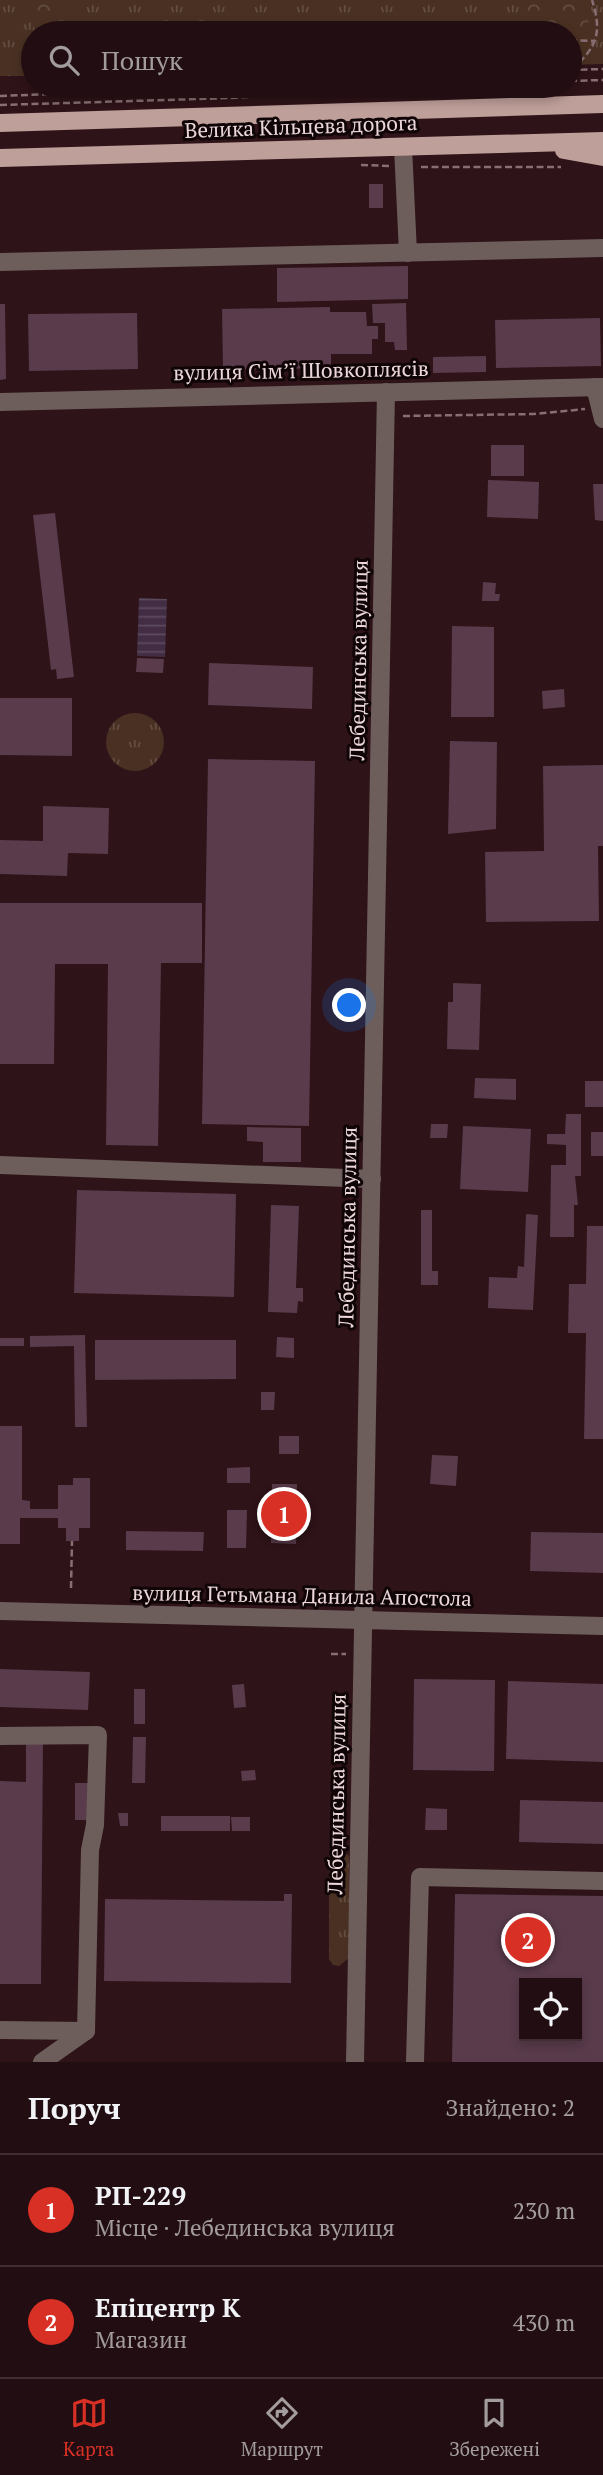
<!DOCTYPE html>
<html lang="uk">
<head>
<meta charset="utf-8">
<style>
  :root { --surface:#220e12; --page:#2e1c20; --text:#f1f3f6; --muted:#a29c9f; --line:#3f2e32; --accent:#d93025 }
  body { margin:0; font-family:"PT Serif",serif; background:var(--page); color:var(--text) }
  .controls { position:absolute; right:21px; bottom:21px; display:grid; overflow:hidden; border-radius:0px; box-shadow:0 4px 10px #0003 }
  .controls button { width:63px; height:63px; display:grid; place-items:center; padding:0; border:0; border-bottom:2px solid var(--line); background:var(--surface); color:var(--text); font:35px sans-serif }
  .you { position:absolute; left:350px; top:1006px; width:24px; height:24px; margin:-18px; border:5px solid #fff; border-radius:50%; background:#1a73e8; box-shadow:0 0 0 10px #1a73e833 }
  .badge { display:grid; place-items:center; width:46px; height:46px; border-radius:50%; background:var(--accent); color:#fff; font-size:23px; font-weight:700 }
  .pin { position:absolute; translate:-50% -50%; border:4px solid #fff; box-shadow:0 2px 7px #0006 }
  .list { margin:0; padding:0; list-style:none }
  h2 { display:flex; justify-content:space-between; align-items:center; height:91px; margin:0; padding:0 28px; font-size:30px }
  h2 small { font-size:23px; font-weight:400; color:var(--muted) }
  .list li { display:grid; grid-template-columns:46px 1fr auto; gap:21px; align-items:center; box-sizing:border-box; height:112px; padding:0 28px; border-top:2px solid var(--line) }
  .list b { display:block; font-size:26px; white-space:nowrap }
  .list p { margin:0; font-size:23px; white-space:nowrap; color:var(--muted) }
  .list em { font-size:23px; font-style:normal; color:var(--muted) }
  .icon { flex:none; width:38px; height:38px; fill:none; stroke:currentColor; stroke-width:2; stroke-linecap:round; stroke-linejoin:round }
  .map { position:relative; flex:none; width:603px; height:2062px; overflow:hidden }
  .search { position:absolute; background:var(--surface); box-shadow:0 4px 10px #0003; left:21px; right:21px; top:21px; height:77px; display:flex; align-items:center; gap:18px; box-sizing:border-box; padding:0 24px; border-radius:38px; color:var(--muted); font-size:26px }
  .sheet { height:315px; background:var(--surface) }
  nav { display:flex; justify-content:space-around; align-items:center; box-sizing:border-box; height:98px; border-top:2px solid var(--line); background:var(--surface); font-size:19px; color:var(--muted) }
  nav a { display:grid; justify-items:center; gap:4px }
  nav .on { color:var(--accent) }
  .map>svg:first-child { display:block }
  .grass { fill:url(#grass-tufts) }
  .forest { fill:url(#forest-crowns) }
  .water { fill:url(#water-rules) }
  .building { fill:#593b4b; fill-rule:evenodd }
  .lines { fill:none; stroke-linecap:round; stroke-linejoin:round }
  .path { stroke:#876f74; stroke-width:2.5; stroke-dasharray:7 3.5; stroke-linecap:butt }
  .minor { stroke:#6d5e5b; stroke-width:18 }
  .major { stroke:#bf9f9a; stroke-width:18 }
  .labels { text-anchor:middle; stroke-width:6; stroke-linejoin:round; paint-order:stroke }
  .street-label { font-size:21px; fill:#ebd7da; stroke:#0f0406 }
</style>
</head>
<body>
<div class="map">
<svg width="603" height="2062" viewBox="0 0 603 2062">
  <defs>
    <pattern id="grass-tufts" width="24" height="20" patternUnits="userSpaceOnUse" patternTransform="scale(1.75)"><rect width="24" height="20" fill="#493022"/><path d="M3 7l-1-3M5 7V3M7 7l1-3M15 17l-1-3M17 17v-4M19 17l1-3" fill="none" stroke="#634d42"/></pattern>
    <pattern id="forest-crowns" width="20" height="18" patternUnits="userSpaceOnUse" patternTransform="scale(1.75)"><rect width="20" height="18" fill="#493022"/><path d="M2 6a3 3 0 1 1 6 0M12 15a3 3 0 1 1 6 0" fill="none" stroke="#634d42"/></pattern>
    <pattern id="water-rules" width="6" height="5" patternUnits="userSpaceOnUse" patternTransform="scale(1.75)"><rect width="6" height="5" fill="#422d44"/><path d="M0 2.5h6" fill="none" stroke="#5d4b5e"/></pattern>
  </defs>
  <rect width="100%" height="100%" fill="#2e1318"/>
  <g class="grass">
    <polygon points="0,0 603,0 603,64 570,65 570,33 33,33 33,76 0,76"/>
    <circle cx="135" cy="742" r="29"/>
    <polygon points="340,1848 349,1856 349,1958 339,1966 333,1965 329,1959 329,1855"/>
  </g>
  <g class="forest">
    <polygon points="49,0 59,4 71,25 194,18 257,23 260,33 36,33 29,14 36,4"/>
    <path d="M531 0H587L589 33 580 42 570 41V33C548 33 540 31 526 14Z"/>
  </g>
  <polygon class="water" points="139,598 167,599 165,657 137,656"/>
  <g class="building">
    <rect x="369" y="184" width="14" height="24"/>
    <polygon points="408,266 408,299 277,302 277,268"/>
    <polygon points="406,303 407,350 395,350 394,342 385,342 385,323 373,323 372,304"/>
    <polygon points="0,304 5,304 6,379 0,380"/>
    <polygon points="330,307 330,312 366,312 367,326 378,326 378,339 372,339 372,354 331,354 331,368 223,370 222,309"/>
    <polygon points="137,313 138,369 29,371 28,314"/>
    <polygon points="600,318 601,366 496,368 495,320"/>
    <polygon points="486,356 486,372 433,373 433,357"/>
    <rect x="491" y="445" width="33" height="31"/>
    <polygon points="488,480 539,482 538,519 487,517"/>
    <polygon points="593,484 603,484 603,521 595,520"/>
    <polygon points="55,513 74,677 57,679 56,669 51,670 33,515"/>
    <polygon points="483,582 496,583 495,594 500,594 499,601 482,601"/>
    <polygon points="452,626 494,627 494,717 451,717"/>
    <polygon points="137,658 164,659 163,673 136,672"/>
    <polygon points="209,663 313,667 312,709 208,705"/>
    <polygon points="564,689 565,707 543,709 542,691"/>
    <polygon points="0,698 72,698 72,756 0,755"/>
    <polygon points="450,741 497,742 496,829 448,834"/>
    <polygon points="208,759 315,761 309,1126 202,1124"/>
    <polygon points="603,765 603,846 598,846 599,921 486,922 485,852 544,851 543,766"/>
    <polygon points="43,806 109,808 108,854 68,853 67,876 0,874 0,840 43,841"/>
    <polygon points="0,903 202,903 202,963 161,963 158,1146 106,1145 108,964 55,964 54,1064 0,1064"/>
    <polygon points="453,983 481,984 479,1050 447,1049 448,1002 453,1002"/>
    <polygon points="475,1078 516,1079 516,1100 474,1098"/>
    <rect x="585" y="1081" width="18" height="26"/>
    <polygon points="566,1114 581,1114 581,1176 575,1176 578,1205 574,1205 574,1237 550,1237 551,1165 566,1165 566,1145 547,1144 547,1134 565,1134"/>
    <polygon points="431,1124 448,1124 447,1138 430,1138"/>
    <polygon points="463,1126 531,1129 528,1192 460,1189"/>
    <polygon points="247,1127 301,1128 301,1162 263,1162 263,1142 247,1141"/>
    <rect x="591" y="1132" width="12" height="24"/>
    <polygon points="77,1190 236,1194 234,1297 74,1293"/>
    <polygon points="271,1205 299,1206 296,1288 303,1288 303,1302 298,1301 297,1313 268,1312"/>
    <polygon points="421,1210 432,1210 432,1271 438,1271 438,1285 421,1285"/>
    <polygon points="526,1214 538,1215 533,1310 488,1308 489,1277 517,1278 518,1266 524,1267"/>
    <polygon points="587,1226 603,1226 603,1439 584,1439 586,1333 568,1333 569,1284 586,1284"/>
    <polygon points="85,1335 87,1427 75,1427 74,1346 30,1347 30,1336"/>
    <polygon points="277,1337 294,1338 294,1358 276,1357"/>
    <rect x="0" y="1338" width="24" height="8"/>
    <polygon points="95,1340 236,1340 236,1379 95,1380"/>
    <polygon points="261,1392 275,1392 274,1410 261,1410"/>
    <polygon points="0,1426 22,1426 22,1500 30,1501 30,1509 58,1509 58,1485 73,1485 73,1478 90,1478 90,1528 79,1528 79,1541 66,1541 66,1528 58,1528 58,1518 20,1518 20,1544 0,1544"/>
    <rect x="279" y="1436" width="20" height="18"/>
    <polygon points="432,1455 458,1456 456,1486 430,1484"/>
    <polygon points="250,1467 250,1483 227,1483 227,1468"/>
    <polygon points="272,1484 297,1484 296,1544 271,1543"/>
    <polygon points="227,1510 247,1510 246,1548 227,1548"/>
    <polygon points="126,1531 204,1532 203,1551 126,1550"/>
    <polygon points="531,1532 603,1533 603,1573 530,1571"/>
    <polygon points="0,1669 90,1672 88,1710 0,1707"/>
    <polygon points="414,1679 495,1680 494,1771 413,1770"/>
    <polygon points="508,1681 603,1684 603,1762 506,1759"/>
    <polygon points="244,1684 246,1707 234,1708 232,1685"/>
    <rect x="134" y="1689" width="11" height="35"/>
    <polygon points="133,1737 146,1737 145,1783 132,1783"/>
    <polygon points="26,1741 43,1741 41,1984 0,1984 0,1781 26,1782"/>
    <polygon points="255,1770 256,1780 242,1781 241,1771"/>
    <polygon points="75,1783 92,1783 91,1820 75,1820"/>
    <polygon points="520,1800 603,1802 603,1844 519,1842"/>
    <polygon points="426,1808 447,1809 447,1830 425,1830"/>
    <polygon points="118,1813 128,1813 128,1826 120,1826"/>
    <rect x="161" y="1816" width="69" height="15"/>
    <polygon points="231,1817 250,1817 250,1831 232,1831"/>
    <polygon points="284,1894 292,1894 291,1983 104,1981 105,1899 284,1901"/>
    <path d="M455 1894 603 1896V2062H452ZM524 1983H577V2036H524Z"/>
  </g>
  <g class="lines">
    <g class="path">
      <polyline points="570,40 595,41"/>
      <polyline points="570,70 603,69"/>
      <path d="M572 70C596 47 603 34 592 0"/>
      <polyline points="570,81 603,80"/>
      <polyline points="0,96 260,86"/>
      <polyline points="0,105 231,98 425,86"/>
      <polyline points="361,165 390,166"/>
      <polyline points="421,167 561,167"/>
      <polyline points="403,416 534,414 585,409"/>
      <polyline points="71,1588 72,1541"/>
      <polyline points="331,1654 346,1654"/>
    </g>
    <g class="minor">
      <polyline points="403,147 408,253"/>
      <polyline points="0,262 603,248"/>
      <polyline points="595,387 603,419"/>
      <polyline points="0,402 603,387"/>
      <polyline points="0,1165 372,1179"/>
      <polyline points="0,1611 603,1626"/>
      <polyline points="0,1736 98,1735 95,1825 90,1850 86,2031 42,2062"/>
      <polyline points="0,2030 86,2031"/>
      <polyline points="355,2062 386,392"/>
      <polyline points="415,2062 420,1877 603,1881"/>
    </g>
    <g class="major">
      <polyline points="0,123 603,104"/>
      <polyline points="564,150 603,157"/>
      <polyline points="0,158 603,141"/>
    </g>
  </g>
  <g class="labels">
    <g class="street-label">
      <text transform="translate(301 127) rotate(-2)" y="7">Велика Кільцева дорога</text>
      <text transform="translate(301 371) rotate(-1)" y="7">вулиця Сімʼї Шовкоплясів</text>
      <text transform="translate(359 660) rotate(-89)" y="7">Лебединська вулиця</text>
      <text transform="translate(348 1227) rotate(-89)" y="7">Лебединська вулиця</text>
      <text transform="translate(302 1596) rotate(1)" y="7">вулиця Гетьмана Данила Апостола</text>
      <text transform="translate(337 1794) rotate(-89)" y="7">Лебединська вулиця</text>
    </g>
  </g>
</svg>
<div class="controls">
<button><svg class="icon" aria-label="locate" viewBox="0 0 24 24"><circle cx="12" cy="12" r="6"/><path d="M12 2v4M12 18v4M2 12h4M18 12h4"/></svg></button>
</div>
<div class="you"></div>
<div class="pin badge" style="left:284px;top:1514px">1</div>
<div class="pin badge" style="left:528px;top:1940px">2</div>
<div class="search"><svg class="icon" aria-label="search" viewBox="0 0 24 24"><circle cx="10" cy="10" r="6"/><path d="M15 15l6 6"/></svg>Пошук</div>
</div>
<section class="sheet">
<h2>Поруч<small>Знайдено: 2</small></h2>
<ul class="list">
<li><span class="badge">1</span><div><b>РП-229</b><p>Місце · Лебединська вулиця</p></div><em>230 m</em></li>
<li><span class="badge">2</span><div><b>Епіцентр К</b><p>Магазин</p></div><em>430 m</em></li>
</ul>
</section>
<nav>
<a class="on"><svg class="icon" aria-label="map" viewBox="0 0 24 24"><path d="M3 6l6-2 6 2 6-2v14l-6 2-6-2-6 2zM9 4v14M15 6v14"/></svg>Карта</a>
<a><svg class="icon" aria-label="directions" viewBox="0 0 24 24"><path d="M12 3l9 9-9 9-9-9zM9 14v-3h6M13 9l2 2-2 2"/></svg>Маршрут</a>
<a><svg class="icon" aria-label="saved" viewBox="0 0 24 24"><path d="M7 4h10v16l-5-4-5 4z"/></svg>Збережені</a>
</nav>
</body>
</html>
